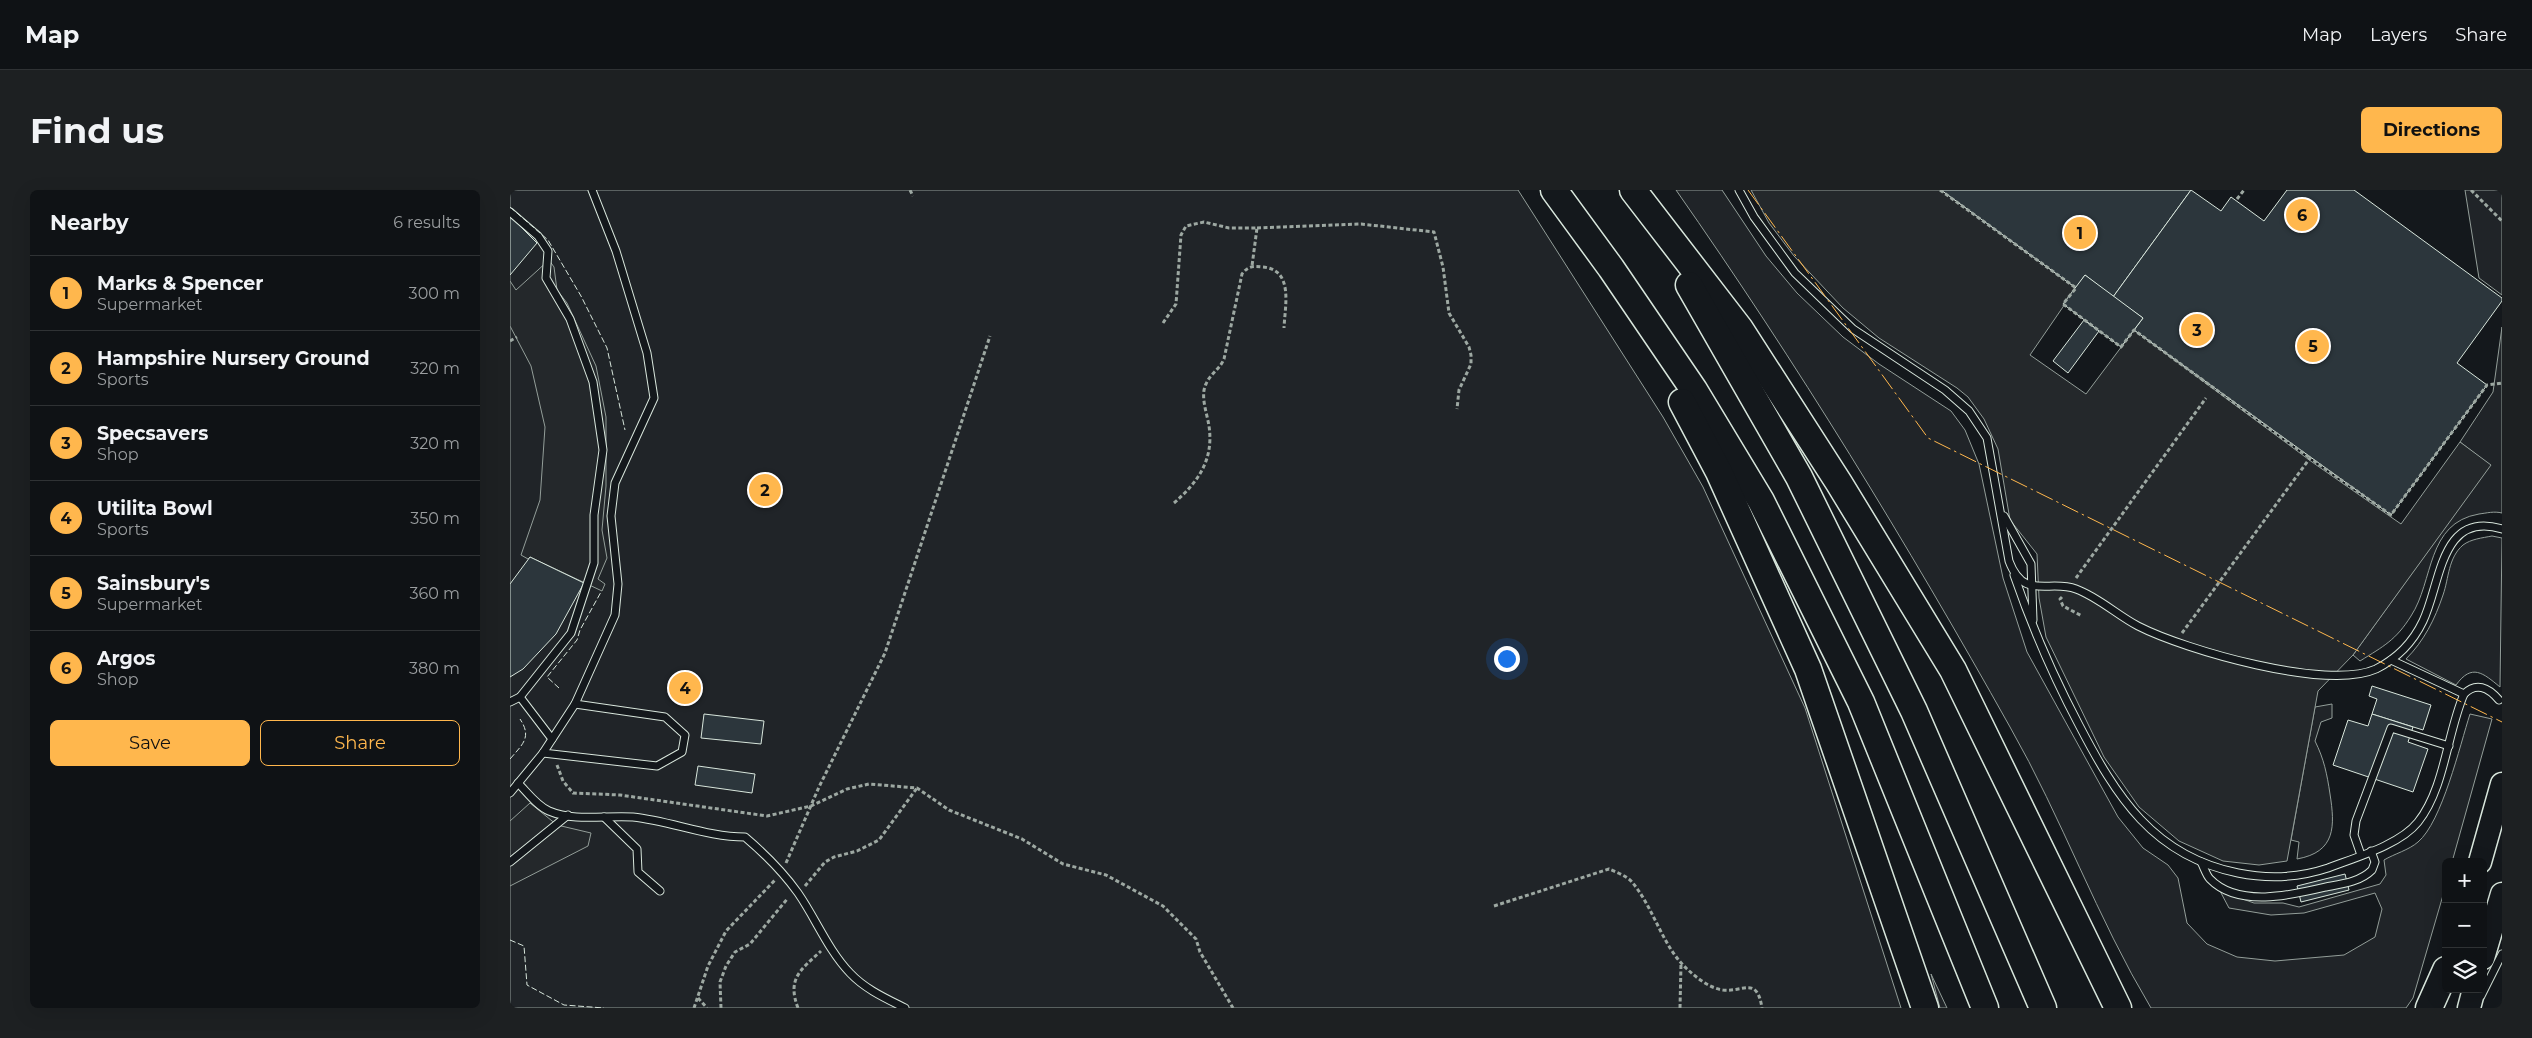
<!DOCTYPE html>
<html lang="en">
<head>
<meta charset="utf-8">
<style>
  :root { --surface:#0f1215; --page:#1d2022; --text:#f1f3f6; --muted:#9b9ea0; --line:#2f3234; --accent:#ffb74d }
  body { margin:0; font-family:Montserrat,sans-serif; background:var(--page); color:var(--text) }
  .controls { position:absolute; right:15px; bottom:15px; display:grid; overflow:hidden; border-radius:8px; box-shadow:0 5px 20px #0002 }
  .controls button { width:45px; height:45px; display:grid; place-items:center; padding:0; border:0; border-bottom:1px solid var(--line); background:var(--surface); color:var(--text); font:25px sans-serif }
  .you { position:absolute; left:996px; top:468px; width:18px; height:18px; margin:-12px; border:4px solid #fff; border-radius:50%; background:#1a73e8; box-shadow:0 0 0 8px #1a73e833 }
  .badge { display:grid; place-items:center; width:32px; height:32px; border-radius:50%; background:var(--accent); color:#111; font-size:16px; font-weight:700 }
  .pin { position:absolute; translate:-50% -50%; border:2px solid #fff; box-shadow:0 1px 5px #0006 }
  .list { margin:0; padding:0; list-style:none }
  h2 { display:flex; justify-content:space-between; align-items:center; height:65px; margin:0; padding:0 20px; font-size:21px }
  h2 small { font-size:16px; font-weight:400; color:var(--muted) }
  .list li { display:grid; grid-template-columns:32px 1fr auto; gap:15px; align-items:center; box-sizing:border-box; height:75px; padding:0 20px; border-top:1px solid var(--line) }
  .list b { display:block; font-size:19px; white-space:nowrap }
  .list p { margin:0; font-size:16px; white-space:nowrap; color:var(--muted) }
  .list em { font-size:16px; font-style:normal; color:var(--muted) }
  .actions { display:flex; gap:10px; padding:15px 20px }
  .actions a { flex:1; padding:11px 0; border:1px solid var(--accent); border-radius:8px; text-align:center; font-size:18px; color:var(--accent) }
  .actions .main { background:var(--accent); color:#111 }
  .icon { flex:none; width:28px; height:28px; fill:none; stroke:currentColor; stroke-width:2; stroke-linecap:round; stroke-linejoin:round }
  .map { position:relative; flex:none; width:1992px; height:818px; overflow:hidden; border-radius:8px }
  header { display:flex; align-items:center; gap:30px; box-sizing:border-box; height:70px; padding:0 25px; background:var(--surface); border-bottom:1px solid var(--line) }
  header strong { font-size:24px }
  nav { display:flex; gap:28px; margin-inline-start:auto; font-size:18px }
  .intro { display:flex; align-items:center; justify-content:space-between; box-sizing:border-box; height:120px; padding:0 30px }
  h1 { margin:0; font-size:35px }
  .button { padding:12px 22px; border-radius:8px; background:var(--accent); color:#111; font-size:18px; font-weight:700 }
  main { display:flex; gap:30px; padding:0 30px }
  aside { flex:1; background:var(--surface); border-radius:8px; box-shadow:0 5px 20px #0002 }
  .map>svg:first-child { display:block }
  .green { fill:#202428; stroke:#939e99 }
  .parking { fill:#24282b; stroke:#939e99 }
  .building { fill:#2c363c; stroke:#d8e6dc }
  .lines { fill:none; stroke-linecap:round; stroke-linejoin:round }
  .service-casing { stroke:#d8e6dc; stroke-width:9 }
  .primary-casing { stroke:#d8e6dc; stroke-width:25 }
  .motorway-casing { stroke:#d8e6dc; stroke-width:29 }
  .path { stroke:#9da8a2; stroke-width:3; stroke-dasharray:4 2.5; stroke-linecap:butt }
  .service { stroke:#14181c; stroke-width:7 }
  .primary { stroke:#14181c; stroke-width:22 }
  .motorway { stroke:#14181c; stroke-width:26 }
  .fence { stroke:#d8e6dc; stroke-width:1; stroke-dasharray:6 2.5; stroke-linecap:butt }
  .power { stroke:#ffb74d; stroke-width:1; stroke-dasharray:18 4 2.5 4; stroke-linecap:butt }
</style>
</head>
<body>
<header>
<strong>Map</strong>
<nav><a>Map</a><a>Layers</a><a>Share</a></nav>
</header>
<div class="intro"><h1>Find us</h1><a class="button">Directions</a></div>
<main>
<aside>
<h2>Nearby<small>6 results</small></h2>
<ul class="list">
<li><span class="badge">1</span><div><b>Marks &amp; Spencer</b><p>Supermarket</p></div><em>300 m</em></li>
<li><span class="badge">2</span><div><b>Hampshire Nursery Ground</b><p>Sports</p></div><em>320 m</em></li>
<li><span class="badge">3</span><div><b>Specsavers</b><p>Shop</p></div><em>320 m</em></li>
<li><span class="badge">4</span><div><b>Utilita Bowl</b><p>Sports</p></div><em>350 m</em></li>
<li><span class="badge">5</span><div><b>Sainsbury's</b><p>Supermarket</p></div><em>360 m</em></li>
<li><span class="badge">6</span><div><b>Argos</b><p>Shop</p></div><em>380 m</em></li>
</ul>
<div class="actions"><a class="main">Save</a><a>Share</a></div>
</aside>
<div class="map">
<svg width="1992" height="818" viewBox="0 0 1992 818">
  <rect width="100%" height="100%" fill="#14181c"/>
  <g class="green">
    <polygon points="0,0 1008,0 1153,227 1193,297 1295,518 1391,818 0,818"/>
    <path d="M1166 0H1212L1256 66 1287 103 1333 147 1369 174 1441 221 1455 240 1469 274 1493 388 1517 462 1608 627 1633 658 1658 675 1668 688 1677 733 1697 754 1727 767 1765 771 1834 765 1865 747 1872 719 1865 703 1794 723 1761 725 1719 718 1710 701 1744 713H1773L1789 717 1870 694 1876 685 1874 670C1884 664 1899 660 1908 652 1932 632 1950 555 1960 524L1982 529 1942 672H1936V695L1903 808 1896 818H1641C1587 728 1552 628 1500 537 1397 353 1287 173 1166 0Z"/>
    <polygon points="1955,0 1992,0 1992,105 1969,88"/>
    <path d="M1992 137V323C1984 321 1977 323 1969 324 1916 333 1924 391 1901 426 1886 450 1874 456 1850 471L1843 465 1980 275 1950 252 1983 202Z"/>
    <path d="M1982 346 1992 348 1990 497C1973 483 1962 473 1946 495L1896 469C1914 451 1925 429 1933 405 1939 388 1938 368 1953 355 1961 349 1972 348 1982 346Z"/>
    <path d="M1822 514V528L1811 532 1805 551C1814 569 1817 584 1820 604 1825 636 1826 662 1787 669L1789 652 1781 650 1805 517Z"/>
    <polygon points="1421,784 1437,818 1430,818"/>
  </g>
  <g class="parking">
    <polygon points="1241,0 1431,0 1566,98 1520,165 1576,204 1624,140 1802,272 1891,334 1950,252 1981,275 1843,465 1808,501 1777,671 1749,675 1713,671 1669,651 1629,617 1594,567 1536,447 1529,408 1527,364 1500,330 1488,259 1474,229 1458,207 1447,198 1369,148 1333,118 1284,66 1259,33"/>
    <polygon points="39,70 44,77 47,100 57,113 86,176 96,227 96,296 92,340 97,368 88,389 95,394 92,401 20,367 18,369 11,365 30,310 35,237 21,176 0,136 0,91 6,100"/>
    <polygon points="20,613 47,635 81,643 78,656 0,696 0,631"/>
  </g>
  <g class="building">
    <polygon points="1431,0 1681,0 1603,107 1575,85 1566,98"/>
    <polygon points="1681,0 1711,21 1721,7 1754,31 1777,0 1844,0 1992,108 1992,111 1947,173 1977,195 1881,325 1624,140 1633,128 1603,107"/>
    <polygon points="0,26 27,53 0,85"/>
    <polygon points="1575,85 1633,128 1611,157 1553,114"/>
    <polygon points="1574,130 1589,141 1558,183 1543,171"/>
    <polygon points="20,367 74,393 46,444 13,479 0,487 0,394"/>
    <polygon points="1862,496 1921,515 1913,540 1862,524 1867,509 1859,506"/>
    <polygon points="194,524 254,531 251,554 191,548"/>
    <polygon points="1862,524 1903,537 1898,552 1918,559 1903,602 1823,575 1838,530 1858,536"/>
    <polygon points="188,576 245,584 242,603 185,595"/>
    <polygon points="1835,684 1839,700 1791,712 1787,696"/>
  </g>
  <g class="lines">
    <defs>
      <g id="service">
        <path d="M1229 0 1244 27 1285 83 1343 139 1435 200 1459 221 1477 248 1499 371C1514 411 1539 389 1566 399 1588 407 1607 425 1628 436 1675 460 1817 501 1866 479 1886 469 1903 452 1913 431 1931 394 1930 320 1992 339"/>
        <polyline points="0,22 28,46 38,61 36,88 60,129 83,192 93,260 84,325 84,373 61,443 10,507 0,512"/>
        <polyline points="1494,326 1521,374 1523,430"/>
        <path d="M1504 385C1522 437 1543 486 1569 535 1606 606 1643 666 1728 683 1758 689 1788 688 1818 678 1844 668 1890 655 1908 632 1935 598 1937 543 1954 504 1966 492 1978 497 1989 510"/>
        <polyline points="1881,470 1954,504"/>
        <polyline points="10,507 42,549"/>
        <polyline points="33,563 147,576 172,562 175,545 155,527 65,514"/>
        <path d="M8 593C17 602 27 616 39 621 65 632 96 625 123 627 161 631 197 647 235 647 255 664 273 682 288 703 306 729 318 760 340 783 355 799 375 808 395 818"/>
        <polyline points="0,603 33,563 65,514 105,425 108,394 101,326 105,293 144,208 137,163 106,61 82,0"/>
        <polyline points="94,627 127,659 128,682 150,701"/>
        <polyline points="1851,665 1844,645 1846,631 1881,538 1939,556"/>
        <polyline points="0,672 58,625"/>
        <path d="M1691 672C1694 677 1696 685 1700 689 1728 718 1782 705 1816 697 1832 694 1850 692 1862 680L1865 672 1861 661"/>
        <polyline points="1971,806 1992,764"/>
      </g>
      <g id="primary">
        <polyline points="1970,672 1992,594"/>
        <polyline points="1973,768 1992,704"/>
        <polyline points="1959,818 1964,799"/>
      </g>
      <g id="motorway">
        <polyline points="1044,0 1101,78 1184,200 1251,311 1351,512 1475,818"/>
        <polyline points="1123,0 1230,139 1329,293 1443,480 1608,818"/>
        <polyline points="1179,95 1289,287 1404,521 1533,818"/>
        <polyline points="1172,212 1209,282 1298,479 1415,818"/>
        <polyline points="1919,818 1936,780"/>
      </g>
    </defs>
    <use href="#service" class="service-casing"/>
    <use href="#primary" class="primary-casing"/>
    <use href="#motorway" class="motorway-casing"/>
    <g class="path">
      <polyline points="400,0 403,6"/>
      <polyline points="1430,0 1566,98 1553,114 1611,157 1624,140 1800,268"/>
      <polyline points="1961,0 1992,31"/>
      <polyline points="1727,9 1734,0"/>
      <polyline points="747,38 851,34 924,42 933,77 939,123 959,157 961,165 961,174 949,200 947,219"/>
      <polyline points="653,133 666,114 671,45 676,36 694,32 719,38 747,38 742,76"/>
      <polyline points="0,151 7,147"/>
      <path d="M664 313C688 292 704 270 699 236 697 223 690 206 696 194 700 184 710 179 714 169L732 84C738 76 743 76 752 77 784 79 775 115 774 138"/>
      <polyline points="1566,388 1696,208"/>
      <polyline points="1552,407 1550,409 1553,416 1572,426"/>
      <polyline points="1672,443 1800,268 1881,325 1977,195 1992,193"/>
      <polyline points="47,575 53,591 63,603 110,605 257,626 301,616 337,599 359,594 407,598 439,620 512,649 553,674 596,685 653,716 686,749 690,762 723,818"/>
      <polyline points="276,673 309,597 375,463 480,146"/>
      <polyline points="295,696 315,672 324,667 347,661 369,650 407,598"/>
      <path d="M984 716 1099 679C1106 682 1117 686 1122 692 1144 718 1152 756 1177 779 1187 788 1199 798 1213 800 1234 802 1247 786 1252 818"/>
      <polyline points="188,808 197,818"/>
      <polyline points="184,818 198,776 216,741 266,689"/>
      <polyline points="211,818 210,792 216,776 225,762 240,754 278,708"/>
      <path d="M288 818C277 789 290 780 311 761"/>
      <polyline points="1170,818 1171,774"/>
    </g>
    <use href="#service" class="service"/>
    <use href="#primary" class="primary"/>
    <use href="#motorway" class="motorway"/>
    <g class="fence">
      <polyline points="0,17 38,50 71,106 97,158 115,240"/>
      <polyline points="49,498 37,487 67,450 70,440 91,402"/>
      <path d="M0 569C13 554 22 547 10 529"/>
      <polyline points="0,750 14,756 17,795 54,815 94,818"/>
    </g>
    <polyline class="power" points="1238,0 1418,248 1992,532"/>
  </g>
</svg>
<div class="controls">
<button>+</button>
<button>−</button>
<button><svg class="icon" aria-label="layers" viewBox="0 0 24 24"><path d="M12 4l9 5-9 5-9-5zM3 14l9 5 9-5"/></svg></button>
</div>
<div class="you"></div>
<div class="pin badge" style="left:1570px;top:43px">1</div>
<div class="pin badge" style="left:255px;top:300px">2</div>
<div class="pin badge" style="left:1687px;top:140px">3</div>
<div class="pin badge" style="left:175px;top:498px">4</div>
<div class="pin badge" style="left:1803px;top:156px">5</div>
<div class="pin badge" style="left:1792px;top:25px">6</div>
</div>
</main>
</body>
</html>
